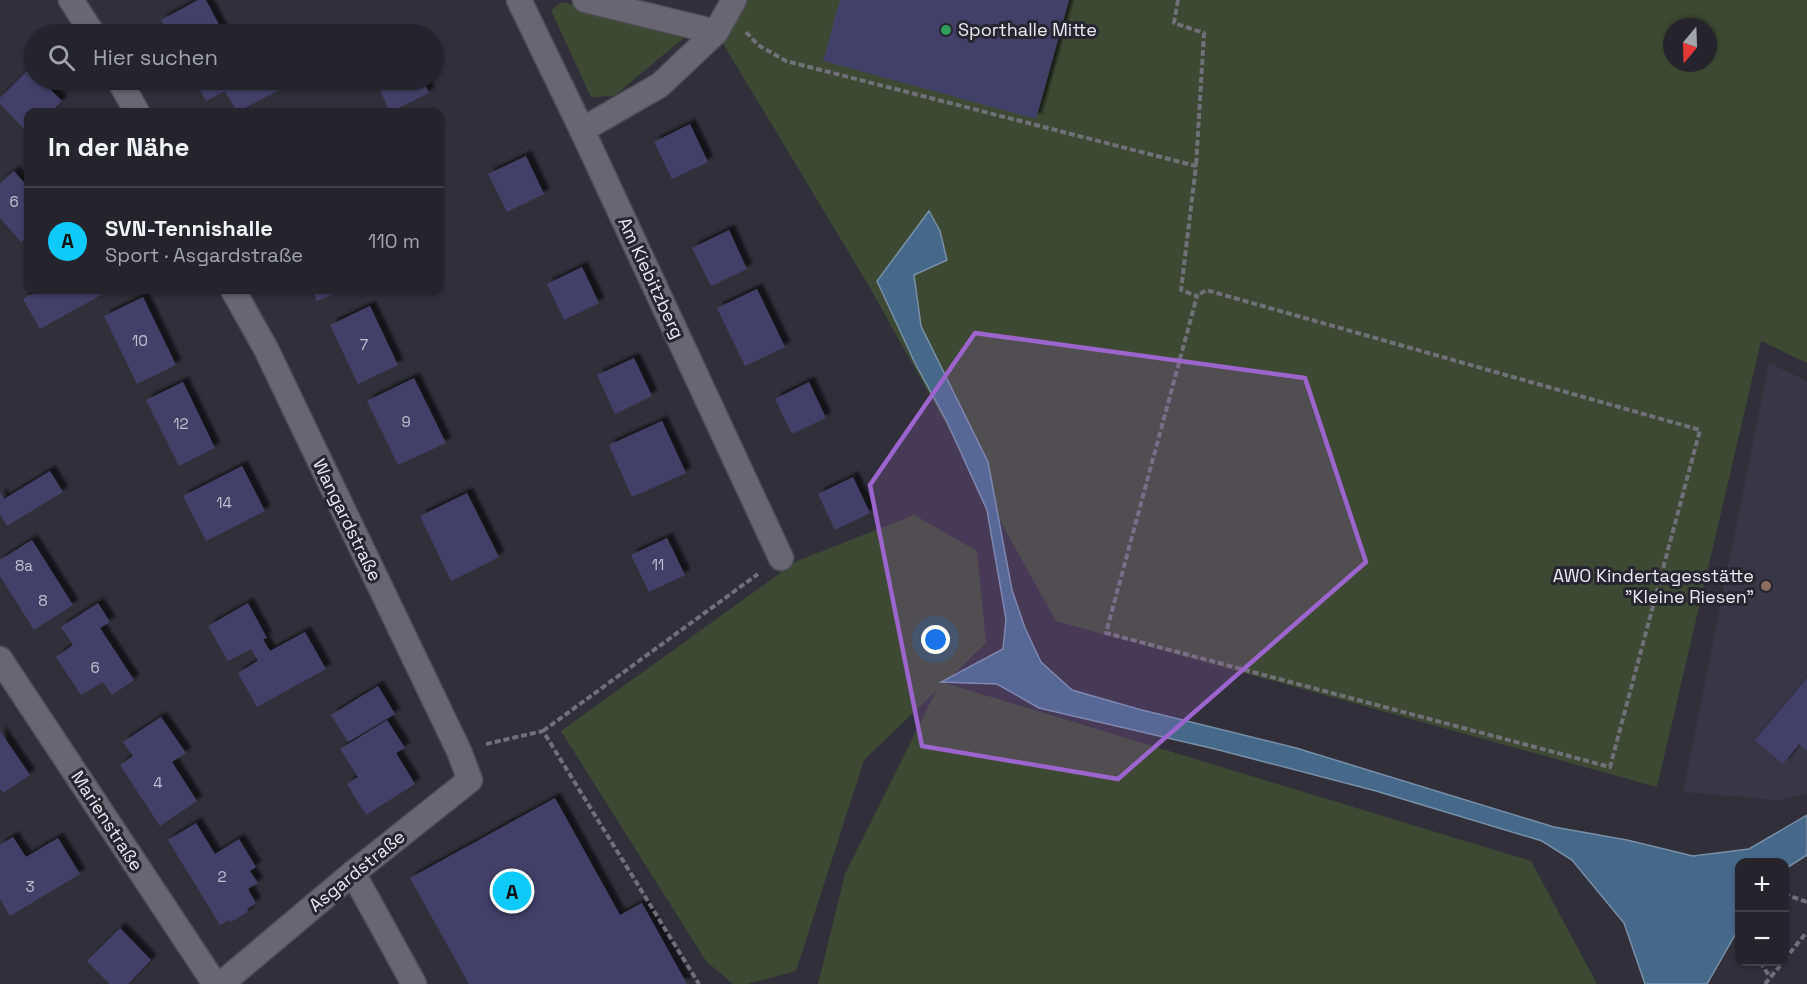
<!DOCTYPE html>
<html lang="de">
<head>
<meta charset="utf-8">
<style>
  :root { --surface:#25242c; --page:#313038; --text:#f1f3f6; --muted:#a3a4a9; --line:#424148; --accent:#0dcafa }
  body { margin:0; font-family:"Space Grotesk",sans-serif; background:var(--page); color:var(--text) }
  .controls { position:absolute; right:18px; bottom:18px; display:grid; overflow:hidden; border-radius:12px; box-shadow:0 2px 4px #0004 }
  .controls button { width:54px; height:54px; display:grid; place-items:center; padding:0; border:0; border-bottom:2px solid var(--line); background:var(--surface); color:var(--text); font:30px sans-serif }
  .compass { position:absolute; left:1663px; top:18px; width:54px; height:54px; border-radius:50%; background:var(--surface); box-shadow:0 2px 4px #0004; rotate:199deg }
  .you { position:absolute; left:936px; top:640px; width:21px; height:21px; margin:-15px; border:4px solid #fff; border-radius:50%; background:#1a73e8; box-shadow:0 0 0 9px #1a73e833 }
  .badge { display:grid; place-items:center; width:39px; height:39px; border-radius:50%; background:var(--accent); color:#111; font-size:20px; font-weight:700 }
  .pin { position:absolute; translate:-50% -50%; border:3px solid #fff; box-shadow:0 2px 6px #0006 }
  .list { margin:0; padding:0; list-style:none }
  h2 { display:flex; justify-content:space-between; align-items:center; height:78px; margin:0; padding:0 24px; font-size:26px }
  h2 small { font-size:20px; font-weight:400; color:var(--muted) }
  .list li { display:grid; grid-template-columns:39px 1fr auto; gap:18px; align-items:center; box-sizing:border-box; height:108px; padding:0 24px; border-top:2px solid var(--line) }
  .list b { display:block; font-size:22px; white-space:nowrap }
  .list p { margin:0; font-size:20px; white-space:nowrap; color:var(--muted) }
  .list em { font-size:20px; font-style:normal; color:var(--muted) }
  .icon { flex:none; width:33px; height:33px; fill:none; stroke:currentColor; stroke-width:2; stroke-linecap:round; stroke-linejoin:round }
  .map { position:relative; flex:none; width:1807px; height:984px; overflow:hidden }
  .search { position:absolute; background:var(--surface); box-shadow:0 2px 4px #0004; left:24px; top:24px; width:420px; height:66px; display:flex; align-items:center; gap:15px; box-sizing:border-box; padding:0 21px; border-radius:33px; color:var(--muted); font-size:22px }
  .panel { position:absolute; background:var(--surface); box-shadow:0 2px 4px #0004; left:24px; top:108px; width:420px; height:186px; border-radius:12px }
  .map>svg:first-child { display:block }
  .built { fill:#393747 }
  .green { fill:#3e4933; fill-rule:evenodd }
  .water { fill:#476989; stroke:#788fa8; stroke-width:1.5 }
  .building { fill:#434167; filter:url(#shadow) }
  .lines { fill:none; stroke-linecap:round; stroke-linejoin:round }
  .minor-casing { stroke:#4f4e57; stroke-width:27 }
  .path { stroke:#717079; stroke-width:4; stroke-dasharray:6 3; stroke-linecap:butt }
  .minor { stroke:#676671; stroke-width:24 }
  .marked { fill:#9c65ce; fill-opacity:0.2; stroke:#9c65ce; stroke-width:4.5; stroke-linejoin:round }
  .leisure-dot { fill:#2e9e5b; stroke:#272630; stroke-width:2 }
  .education-dot { fill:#8d6e63; stroke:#272630; stroke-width:2 }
  .labels { text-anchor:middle; stroke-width:6; stroke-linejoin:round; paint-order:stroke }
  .number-label { font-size:15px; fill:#c0bfce }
  .poi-label { font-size:18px; fill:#eae9f0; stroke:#272630; text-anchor:start }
  .street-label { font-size:18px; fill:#eae9f0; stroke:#272630 }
</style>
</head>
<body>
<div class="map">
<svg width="1807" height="984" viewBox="0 0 1807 984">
  <defs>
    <filter id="shadow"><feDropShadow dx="5.5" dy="-5.5" stdDeviation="1.5" flood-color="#0009"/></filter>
  </defs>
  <rect width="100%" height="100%" fill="#31303a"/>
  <polygon class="built" points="1769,363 1807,381 1807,794 1778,800 1683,792"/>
  <g class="green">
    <path d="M734 0H1807V363L1761 341 1657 787 1056 621 869 286 716 32ZM1672 27H1708V63H1672Z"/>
    <polygon points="562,2 686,36 614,96 591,97 551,10"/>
    <polygon points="914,515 977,551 986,643 945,683 1531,861 1597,984 818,984 845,874 936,691 864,760 796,971 747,984 733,984 706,961 561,731 797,561"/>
  </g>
  <polygon class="water" points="929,211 940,231 947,260 914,275 921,326 988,462 1012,590 1025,628 1041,662 1072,690 1138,709 1296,748 1554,827 1627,840 1693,856 1749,849 1807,815 1807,855 1785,869 1784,862 1740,862 1739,928 1707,984 1645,984 1624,923 1572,860 1542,841 1376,791 1215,749 1039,708 997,684 941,682 1003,649 1006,619 987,510 947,422 915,363 877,281"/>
  <g class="building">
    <polygon points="198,0 206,0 224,34 170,34 161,20"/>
    <polygon points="840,0 1069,0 1036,119 823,61"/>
    <polygon points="30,68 34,73 34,80 41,80 62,101 50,112 28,112 28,133 0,104 0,98"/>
    <polygon points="194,80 286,80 289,85 237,112 225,91 206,101"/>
    <polygon points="375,80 423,80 429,93 390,112"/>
    <polygon points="690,124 708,162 672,179 654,142"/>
    <polygon points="526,156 544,194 507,212 488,174"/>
    <polygon points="14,171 28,187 28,236 21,242 0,218 0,183"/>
    <polygon points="729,230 747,269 711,286 692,248"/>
    <polygon points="582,267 599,303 564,320 547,284"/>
    <polygon points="757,289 785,347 745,366 717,308"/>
    <polygon points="39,290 110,290 40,329 23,299"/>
    <polygon points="312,290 343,290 317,301"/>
    <polygon points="143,297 176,365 137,384 104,316"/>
    <polygon points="370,306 398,365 358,384 330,325"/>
    <polygon points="634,358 652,396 615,414 597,375"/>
    <polygon points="414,378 446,443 398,465 367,401"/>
    <polygon points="183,382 215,448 179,466 146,400"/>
    <polygon points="809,382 826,418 792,434 775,399"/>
    <polygon points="662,421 686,473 632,497 609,445"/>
    <polygon points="242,466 265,511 206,541 183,496"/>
    <polygon points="50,471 63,492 7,526 0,514 0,492 4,499"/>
    <polygon points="853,477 870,513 835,530 818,494"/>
    <polygon points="467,493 499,557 451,581 420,516"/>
    <polygon points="667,538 685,575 649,592 631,555"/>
    <polygon points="32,540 73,605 34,630 0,576 0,560"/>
    <polygon points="98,603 110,622 100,628 134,680 112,695 103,682 81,695 56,657 73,645 61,627"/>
    <polygon points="248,603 267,638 263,639 270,651 305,632 326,669 257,707 238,673 258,661 251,649 228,661 208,626"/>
    <polygon points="1807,678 1807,751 1799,744 1783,764 1755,740"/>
    <polygon points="378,686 395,714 348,742 331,715"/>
    <polygon points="161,717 186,753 172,762 197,801 160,826 120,765 133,756 123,742"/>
    <polygon points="387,720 405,748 396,753 415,784 366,815 347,784 358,777 340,749"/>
    <polygon points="0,731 30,775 3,793 0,789"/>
    <polygon points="555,798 620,915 642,903 687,984 469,984 410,878"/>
    <polygon points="196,823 215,854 239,839 256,867 250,871 258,883 248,889 256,903 247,909 248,912 231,922 229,920 220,925 168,840"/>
    <polygon points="13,837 26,857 58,838 80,874 10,916 0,899 0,845"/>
    <polygon points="120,928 151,960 128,984 110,984 87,961"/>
  </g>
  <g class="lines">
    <defs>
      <g id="minor">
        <polyline points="71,0 93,34"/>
        <polyline points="519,0 582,130 781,558"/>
        <polyline points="585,0 716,32"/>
        <polyline points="119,80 137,112"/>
        <polyline points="582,130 660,85 716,32 734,0"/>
        <polyline points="0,659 215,984"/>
        <polyline points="353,873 414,984"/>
        <polyline points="221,984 353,873 470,780 459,751 266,349 233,290"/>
      </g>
    </defs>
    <use href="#minor" class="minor-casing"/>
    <g class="path">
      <polyline points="1178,0 1174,23 1204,33 1196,166"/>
      <polyline points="746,32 758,45 786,61 1196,166 1181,290 1197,296 1106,633 1610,767 1700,430 1206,290 1197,296"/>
      <polyline points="543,731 758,574"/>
      <polyline points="486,744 543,731 699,984"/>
      <polyline points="1784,894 1807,902"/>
      <polyline points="1784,960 1807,932"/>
      <polyline points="1760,962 1770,977"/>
      <polyline points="1765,984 1783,962"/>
    </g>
    <use href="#minor" class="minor"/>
  </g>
  <path class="marked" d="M975 333 1305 378 1366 562 1118 779 922 746 870 485Z"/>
  <circle class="leisure-dot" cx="946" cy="30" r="6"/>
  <circle class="education-dot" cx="1766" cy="586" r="6"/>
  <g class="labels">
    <g class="number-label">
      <text x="14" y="207">6</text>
      <text x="140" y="346">10</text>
      <text x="364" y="350">7</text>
      <text x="406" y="427">9</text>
      <text x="181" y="429">12</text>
      <text x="224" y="508">14</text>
      <text x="658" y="570">11</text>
      <text x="24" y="571">8a</text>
      <text x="43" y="606">8</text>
      <text x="95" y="673">6</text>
      <text x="158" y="788">4</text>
      <text x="222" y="882">2</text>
      <text x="30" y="892">3</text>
    </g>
    <g class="poi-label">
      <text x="958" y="36">Sporthalle Mitte</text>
      <text x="1754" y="582" text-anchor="end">AWO Kindertagesstätte<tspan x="1754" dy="21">"Kleine Riesen"</tspan></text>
    </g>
    <g class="street-label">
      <text transform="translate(651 278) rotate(65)" y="6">Am Kiebitzberg</text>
      <text transform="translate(347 520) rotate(64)" y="6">Wangardstraße</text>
      <text transform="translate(107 821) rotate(57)" y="6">Marienstraße</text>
      <text transform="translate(357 871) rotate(-39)" y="6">Asgardstraße</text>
    </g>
  </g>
</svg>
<div class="controls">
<button>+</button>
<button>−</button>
</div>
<svg class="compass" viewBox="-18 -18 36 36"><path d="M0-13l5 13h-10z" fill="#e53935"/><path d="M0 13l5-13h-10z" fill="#a3a4a9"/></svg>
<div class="you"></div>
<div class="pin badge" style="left:512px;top:891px">A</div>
<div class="search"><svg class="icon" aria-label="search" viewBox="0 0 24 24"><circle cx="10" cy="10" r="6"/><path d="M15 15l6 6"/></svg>Hier suchen</div>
<section class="panel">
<h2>In der Nähe<small></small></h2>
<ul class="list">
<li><span class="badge">A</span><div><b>SVN-Tennishalle</b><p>Sport · Asgardstraße</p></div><em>110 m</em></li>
</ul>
</section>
</div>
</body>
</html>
